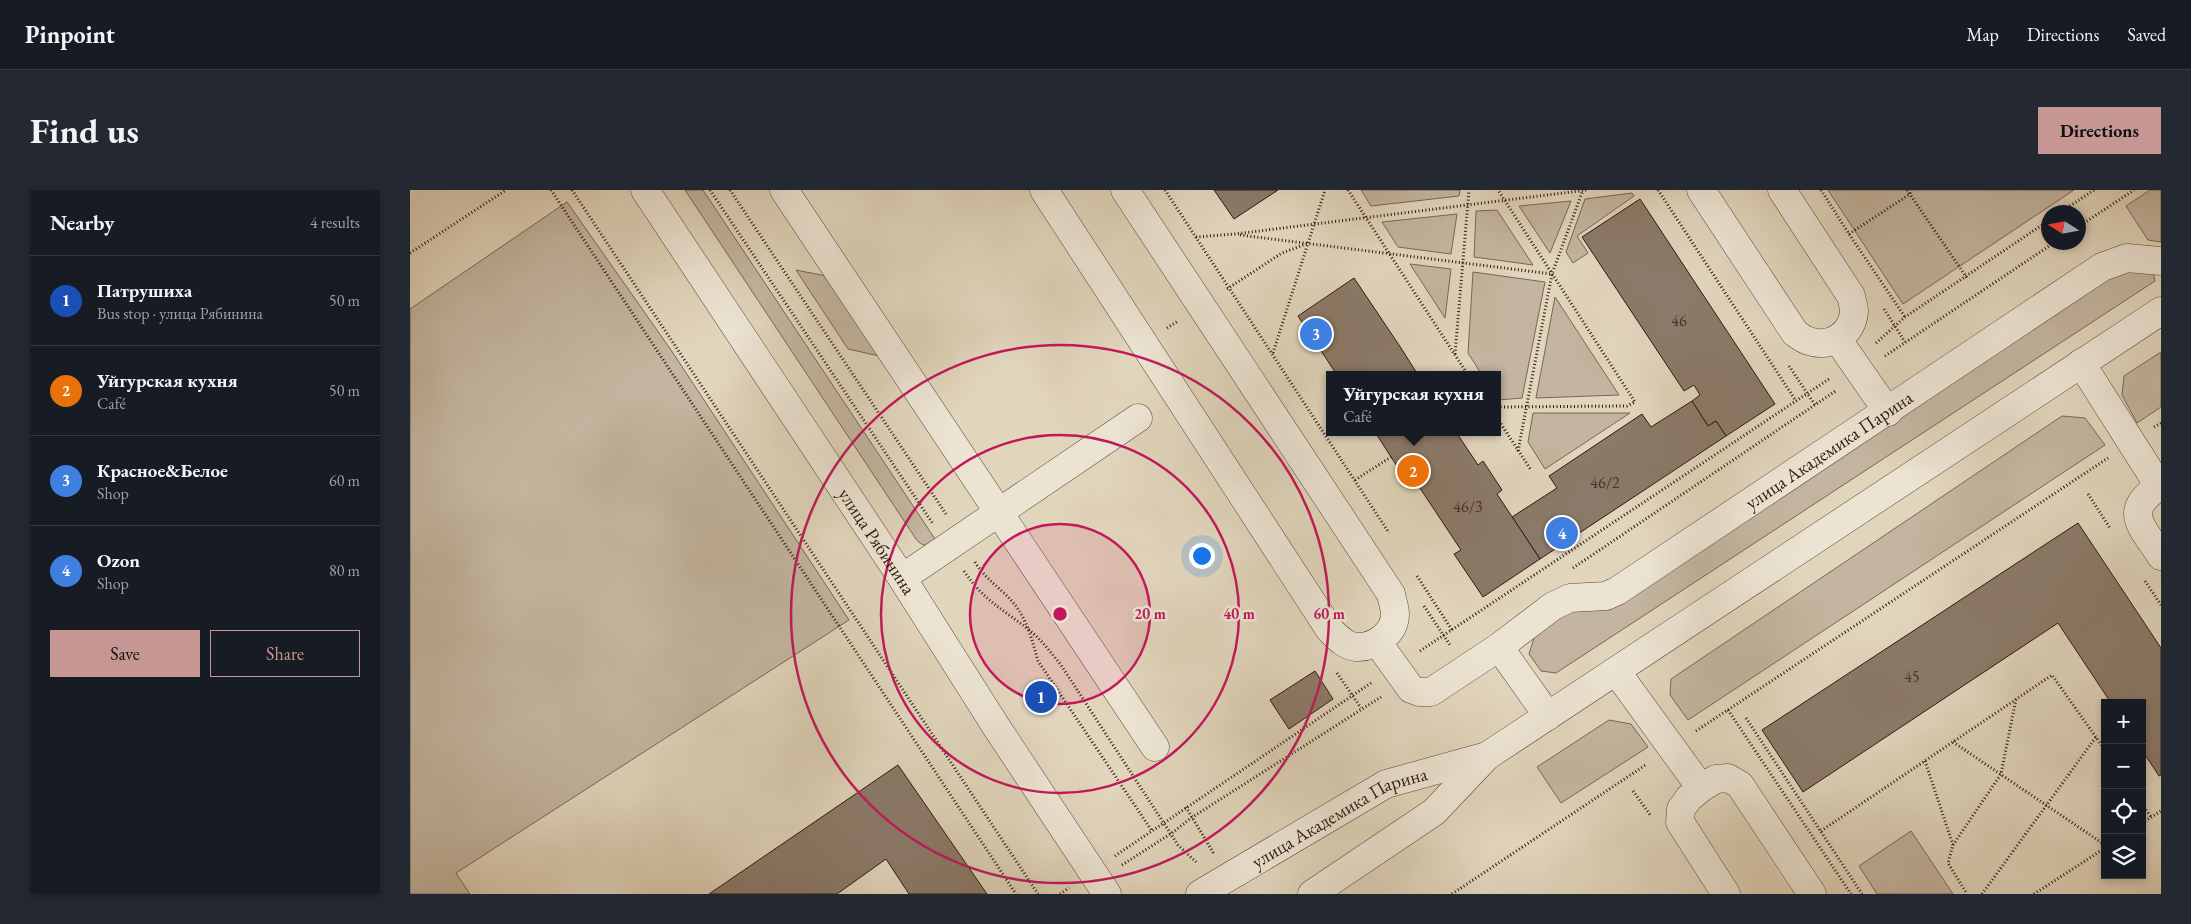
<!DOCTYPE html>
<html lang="en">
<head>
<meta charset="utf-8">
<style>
  :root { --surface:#171b24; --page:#242831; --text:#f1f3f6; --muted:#9ea1a6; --line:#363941; --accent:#c59692 }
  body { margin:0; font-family:"EB Garamond",serif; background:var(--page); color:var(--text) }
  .controls { position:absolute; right:15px; bottom:15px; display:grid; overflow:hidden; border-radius:0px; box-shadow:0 2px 8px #0003 }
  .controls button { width:45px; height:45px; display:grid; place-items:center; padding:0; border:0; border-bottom:1px solid var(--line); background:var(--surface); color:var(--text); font:25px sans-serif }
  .compass { position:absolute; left:1631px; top:15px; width:45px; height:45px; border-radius:50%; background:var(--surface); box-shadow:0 2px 8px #0003; rotate:281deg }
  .you { position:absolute; left:791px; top:365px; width:18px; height:18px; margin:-12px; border:4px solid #fff; border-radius:50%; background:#1a73e8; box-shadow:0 0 0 8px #1a73e833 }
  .badge { display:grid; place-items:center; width:32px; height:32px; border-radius:50%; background:var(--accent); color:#fff; font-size:16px; font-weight:700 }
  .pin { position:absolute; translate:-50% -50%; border:2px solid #fff; box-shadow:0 1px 5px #0006 }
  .popup { position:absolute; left:916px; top:181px; width:175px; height:65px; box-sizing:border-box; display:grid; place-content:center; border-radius:0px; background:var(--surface); filter:drop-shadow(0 1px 4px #0005); font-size:16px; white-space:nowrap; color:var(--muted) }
  .popup b { font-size:19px; color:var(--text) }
  .popup::after { content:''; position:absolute; left:50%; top:100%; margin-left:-10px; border:10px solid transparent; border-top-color:var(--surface) }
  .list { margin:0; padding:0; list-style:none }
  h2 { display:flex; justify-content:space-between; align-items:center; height:65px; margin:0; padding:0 20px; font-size:21px }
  h2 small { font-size:16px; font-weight:400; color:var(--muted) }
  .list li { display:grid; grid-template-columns:32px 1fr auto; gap:15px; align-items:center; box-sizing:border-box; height:90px; padding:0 20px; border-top:1px solid var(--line) }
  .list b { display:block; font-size:19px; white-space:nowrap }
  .list p { margin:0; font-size:16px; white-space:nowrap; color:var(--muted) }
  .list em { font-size:16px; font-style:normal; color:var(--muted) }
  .actions { display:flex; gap:10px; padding:15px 20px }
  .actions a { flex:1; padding:11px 0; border:1px solid var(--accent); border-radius:0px; text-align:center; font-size:18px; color:var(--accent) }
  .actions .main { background:var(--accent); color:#111 }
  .icon { flex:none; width:28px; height:28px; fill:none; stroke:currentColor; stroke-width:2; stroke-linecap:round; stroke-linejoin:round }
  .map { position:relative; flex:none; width:1751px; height:704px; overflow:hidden; border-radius:0px }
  header { display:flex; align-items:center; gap:30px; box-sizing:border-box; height:70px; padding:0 25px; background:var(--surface); border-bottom:1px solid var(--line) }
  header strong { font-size:24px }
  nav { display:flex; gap:28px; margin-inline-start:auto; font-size:18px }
  .intro { display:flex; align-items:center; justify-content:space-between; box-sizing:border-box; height:120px; padding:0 30px }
  h1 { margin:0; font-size:35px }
  .button { padding:12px 22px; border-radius:0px; background:var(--accent); color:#111; font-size:18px; font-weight:700 }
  main { display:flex; gap:30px; padding:0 30px }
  aside { flex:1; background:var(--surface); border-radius:0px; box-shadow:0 2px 8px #0003 }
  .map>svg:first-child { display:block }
  .green { fill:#c3b59f; stroke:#786657 }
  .building { fill:#8b7a69; stroke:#2e180f }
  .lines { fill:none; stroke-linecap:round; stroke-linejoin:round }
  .minor-casing { stroke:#5b473a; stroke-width:29 }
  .path { stroke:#2e180f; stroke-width:3; stroke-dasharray:1 2.5; stroke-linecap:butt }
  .minor { stroke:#ece4d3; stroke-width:28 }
  .ring { fill:none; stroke:#c2185b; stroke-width:2.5 }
  .labels { text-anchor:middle; stroke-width:5; stroke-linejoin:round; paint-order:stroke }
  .number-label { font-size:16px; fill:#453026 }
  .street-label { font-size:19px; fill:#2e180f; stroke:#ece4d3 }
  .centre { fill:#c2185b; stroke:#ece4d3; stroke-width:2.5 }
  .ring-label { font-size:15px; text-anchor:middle; font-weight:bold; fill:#c2185b; stroke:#ece4d3; stroke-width:5; stroke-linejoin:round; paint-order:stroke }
</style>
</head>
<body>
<header>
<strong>Pinpoint</strong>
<nav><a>Map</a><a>Directions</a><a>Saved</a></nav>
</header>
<div class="intro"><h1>Find us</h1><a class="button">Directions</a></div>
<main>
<aside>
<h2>Nearby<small>4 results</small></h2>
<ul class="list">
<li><span class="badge" style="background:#1a4fb4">1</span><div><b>Патрушиха</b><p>Bus stop · улица Рябинина</p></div><em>50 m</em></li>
<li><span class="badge" style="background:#e8710a">2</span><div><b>Уйгурская кухня</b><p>Café</p></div><em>50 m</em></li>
<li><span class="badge" style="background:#3f7fe0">3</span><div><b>Красное&amp;Белое</b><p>Shop</p></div><em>60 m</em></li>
<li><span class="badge" style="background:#3f7fe0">4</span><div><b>Ozon</b><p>Shop</p></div><em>80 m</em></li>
</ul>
<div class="actions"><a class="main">Save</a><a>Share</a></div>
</aside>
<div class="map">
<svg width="1751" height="704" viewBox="0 0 1751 704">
  <rect width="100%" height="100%" fill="#e1d5bc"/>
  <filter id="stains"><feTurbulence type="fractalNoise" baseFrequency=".004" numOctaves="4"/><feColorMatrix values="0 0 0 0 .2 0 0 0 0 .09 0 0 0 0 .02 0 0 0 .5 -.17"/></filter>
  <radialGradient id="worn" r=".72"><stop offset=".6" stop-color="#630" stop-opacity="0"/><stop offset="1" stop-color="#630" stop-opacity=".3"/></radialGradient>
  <g class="green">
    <path d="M275 0H293L527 352C518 356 512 357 506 349Z"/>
    <polygon points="951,0 1050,0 1049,6 961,16"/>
    <polygon points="1418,0 1664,0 1493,114"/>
    <polygon points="1740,0 1751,0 1751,52 1738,50 1716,16"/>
    <polygon points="1222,3 1224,6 1167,46 1178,63 1163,73 1156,62 1175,9"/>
    <polygon points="1161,11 1140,63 1109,16"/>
    <polygon points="157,12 261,160 439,430 46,683 60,704 0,704 0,119"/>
    <polygon points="1087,20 1123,75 1064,67 1066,21"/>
    <polygon points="1047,24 1041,64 988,57 972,32"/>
    <polygon points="1000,74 1041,79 1035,128"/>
    <polygon points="386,80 416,86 469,166 438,159"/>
    <polygon points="1723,80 1743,81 1745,91 1146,483 1131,481 1119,464 1125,445 1152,424 1699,87"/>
    <polygon points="1063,82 1135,92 1112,208 1088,210 1087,207 1087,185 1072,185 1058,163"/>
    <polygon points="1145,107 1209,205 1126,208"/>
    <polygon points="1751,162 1751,217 1727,233 1712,205 1714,186"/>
    <polygon points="1123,223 1220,223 1135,279 1118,252"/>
    <polygon points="1652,226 1675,228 1695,255 1278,530 1260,505 1261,489"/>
    <polygon points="1199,530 1221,534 1238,557 1151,613 1127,577"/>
    <polygon points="1501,641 1543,704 1467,704 1449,676"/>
  </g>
  <g class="building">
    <polygon points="804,0 868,0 824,29"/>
    <polygon points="1230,9 1365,214 1316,246 1306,231 1298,236 1282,211 1290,205 1284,195 1274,201 1172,47"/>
    <polygon points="944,88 991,158 1008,185 927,185 888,126"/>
    <polygon points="1282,211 1298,236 1306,231 1316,246 1130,369 1102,327 1147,298 1139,286 1232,224 1241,237"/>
    <polygon points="965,242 1046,242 1068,275 1073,271 1092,300 1087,304 1130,369 1073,407 1044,364 1051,360 998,280 992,284"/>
    <polygon points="1668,333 1751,458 1751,585 1749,586 1732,560 1732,513 1701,513 1648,433 1393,602 1352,540"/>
    <polygon points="905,481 923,509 879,539 860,510"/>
    <polygon points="488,575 577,704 499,704 476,669 427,704 299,704"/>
  </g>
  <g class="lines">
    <defs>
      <g id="minor">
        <path id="s1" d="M235 0 492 388 587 538 697 704"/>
        <polyline points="374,0 745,557"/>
        <path d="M634 0 920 440C927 447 935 456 946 457 965 458 985 443 985 424 985 418 982 410 981 404L715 0"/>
        <path d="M1291 0 1385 143C1389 146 1394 150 1399 151 1420 159 1443 144 1444 121 1444 117 1442 110 1441 106L1372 0"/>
        <polyline points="1428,150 1478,222"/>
        <polyline points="1671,173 1749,296"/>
        <path d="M1751 295C1712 321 1730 334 1751 366"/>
        <polyline points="492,388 728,228"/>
        <path id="s2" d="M968 453 1001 499 1009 502H1021L1089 457 1143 416 1160 408 1196 406 1207 401 1692 77 1717 68 1751 71"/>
        <polyline points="1089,457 1138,526"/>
        <polyline points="1206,481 1291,598"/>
        <path id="s3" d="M790 704 976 594 1077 566"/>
        <polyline points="902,704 1024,622 1077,566 1751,121"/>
        <polyline points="1316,704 1270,632 1271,619 1279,608 1291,598 1306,589 1318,588 1330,595 1402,704"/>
      </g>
    </defs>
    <use href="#minor" class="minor-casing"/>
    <g class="path">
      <polyline points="141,0 606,704"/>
      <polyline points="162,0 628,704"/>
      <polyline points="300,0 523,334"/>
      <polyline points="320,0 536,324"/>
      <polyline points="755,0 979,343"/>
      <polyline points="938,0 1058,185"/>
      <polyline points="1248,0 1386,211"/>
      <polyline points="1411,0 1439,44 1495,127"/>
      <polyline points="1497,0 1557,88"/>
      <polyline points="1651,22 1684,0"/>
      <polyline points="1668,37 1724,0"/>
      <polyline points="1439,44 1500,4 1501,0"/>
      <polyline points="830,45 1142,84"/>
      <polyline points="786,47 825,44 1177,0"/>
      <polyline points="0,63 96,0"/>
      <polyline points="817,99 872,63 896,54"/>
      <polyline points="1474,119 1495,152"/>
      <polyline points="757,138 768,131"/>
      <polyline points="1466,153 1495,127 1638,31"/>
      <polyline points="863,163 915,0"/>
      <polyline points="1045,164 1059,0"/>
      <polyline points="1475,166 1645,52"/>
      <polyline points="1379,176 1405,215"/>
      <polyline points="1087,217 1217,216 1225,212 1088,0"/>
      <polyline points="1087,228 1121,280"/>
      <polyline points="1744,237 1751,233"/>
      <polyline points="1108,261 1142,84 1173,0"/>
      <polyline points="945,290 981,267"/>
      <polyline points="1678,304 1700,338"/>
      <path d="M565 372C576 391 596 401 608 419 618 434 623 453 628 471L742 641"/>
      <polyline points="1163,378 1427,200"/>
      <path d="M554 381C574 411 593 419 619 440 632 450 641 463 651 475L768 655 786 672"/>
      <polyline points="1007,386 1042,440"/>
      <polyline points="1735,391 1751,415"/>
      <polyline points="1014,416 1040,455"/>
      <polyline points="1010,461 1419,189"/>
      <polyline points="927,483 951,518"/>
      <polyline points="1318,520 1441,704"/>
      <polyline points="1336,528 1452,704"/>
      <polyline points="1286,541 1698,268"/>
      <polyline points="1543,552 1695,655"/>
      <polyline points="1515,571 1543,655 1538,673 1557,704"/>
      <polyline points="1223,601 1241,626"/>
      <polyline points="1732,614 1741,627"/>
      <polyline points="776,617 804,664"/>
      <polyline points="1732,633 1751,621"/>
      <polyline points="1411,641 1642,485 1695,560"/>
      <polyline points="1543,655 1591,584 1606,509"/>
      <polyline points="705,666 961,493"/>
      <polyline points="712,675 762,643 781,628 971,507"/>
      <polyline points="650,704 659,698"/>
      <polyline points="1042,704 1237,574"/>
      <polyline points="1572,704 1686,547"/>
      <polyline points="1624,704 1695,658"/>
    </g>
    <use href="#minor" class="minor"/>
  </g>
  <circle cx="650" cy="424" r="90" fill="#c2185b" fill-opacity=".12"/>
  <g class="ring">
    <circle cx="650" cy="424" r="90"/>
    <circle cx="650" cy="424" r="179"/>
    <circle cx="650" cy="424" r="269"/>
  </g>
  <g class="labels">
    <g class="number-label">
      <text x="1269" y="136">46</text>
      <text x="1195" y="298">46/2</text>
      <text x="1058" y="322">46/3</text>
      <text x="1502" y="492">45</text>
    </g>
    <g class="street-label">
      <text dy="7" stroke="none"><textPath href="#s2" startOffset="548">улица Академика Парина</textPath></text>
      <text dy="7" stroke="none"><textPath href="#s1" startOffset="421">улица Рябинина</textPath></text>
      <text dy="7" stroke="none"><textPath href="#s3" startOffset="160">улица Академика Парина</textPath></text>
    </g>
  </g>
  <circle cx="650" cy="424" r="8" class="centre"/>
  <g class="ring-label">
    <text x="740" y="429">20 m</text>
    <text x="829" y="429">40 m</text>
    <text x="919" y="429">60 m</text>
  </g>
  <rect width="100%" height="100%" filter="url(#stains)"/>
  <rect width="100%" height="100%" fill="url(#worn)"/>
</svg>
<div class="controls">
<button>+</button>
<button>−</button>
<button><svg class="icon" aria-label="locate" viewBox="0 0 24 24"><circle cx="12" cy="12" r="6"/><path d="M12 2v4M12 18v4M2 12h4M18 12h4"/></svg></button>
<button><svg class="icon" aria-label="layers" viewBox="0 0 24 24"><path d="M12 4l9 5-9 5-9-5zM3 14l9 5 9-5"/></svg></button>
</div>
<svg class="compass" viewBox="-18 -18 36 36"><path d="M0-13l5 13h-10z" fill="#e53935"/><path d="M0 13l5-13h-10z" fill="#9ea1a6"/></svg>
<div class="you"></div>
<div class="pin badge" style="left:631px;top:507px;background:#1a4fb4">1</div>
<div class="pin badge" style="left:1003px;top:281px;background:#e8710a">2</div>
<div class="popup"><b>Уйгурская кухня</b>Café</div>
<div class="pin badge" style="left:906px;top:144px;background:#3f7fe0">3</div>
<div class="pin badge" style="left:1152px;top:343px;background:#3f7fe0">4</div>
</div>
</main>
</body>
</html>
